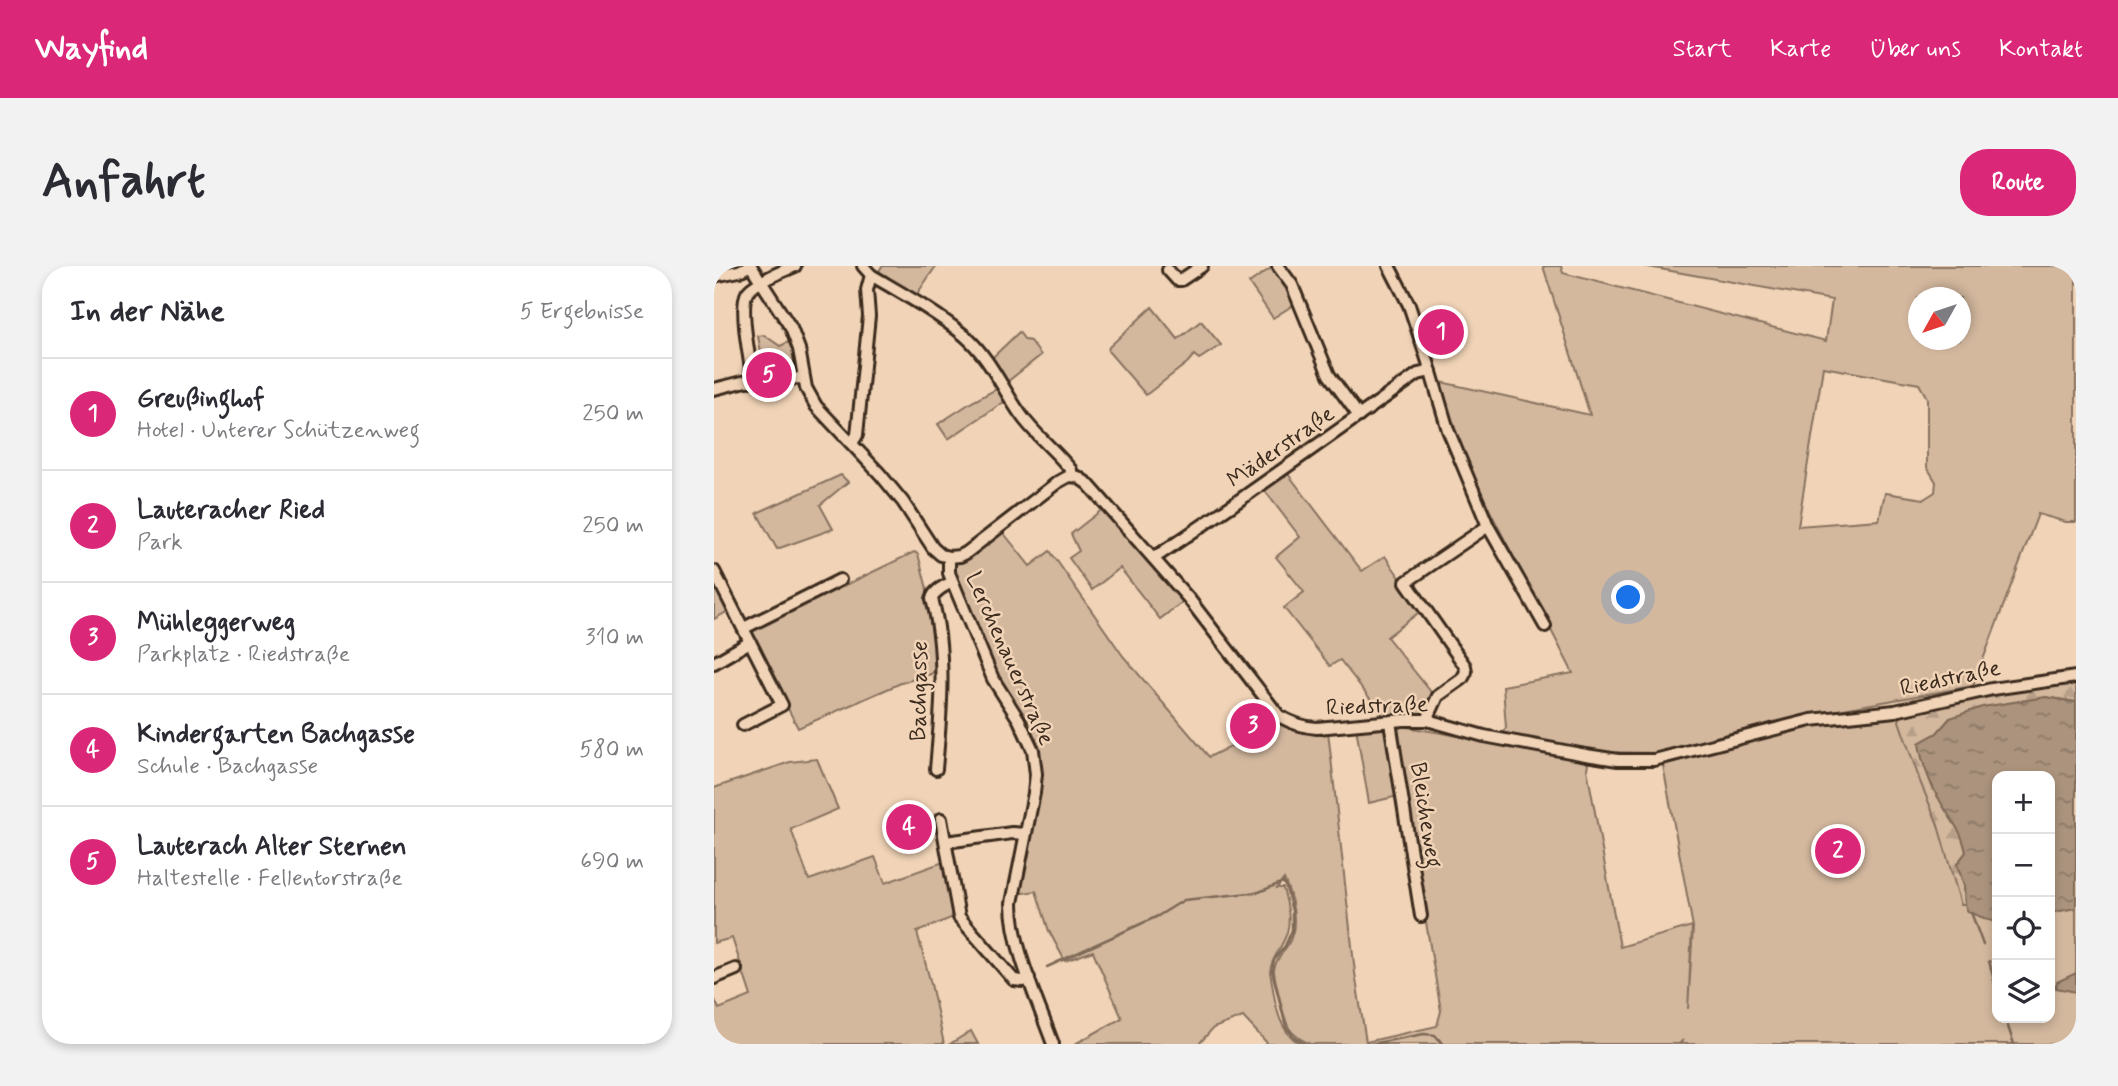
<!DOCTYPE html>
<html lang="de">
<head>
<meta charset="utf-8">
<style>
  :root { --surface:#fff; --page:#f2f2f3; --text:#2b2b33; --muted:#7c7c81; --line:#e1e1e2; --accent:#db2777 }
  body { margin:0; font-family:Mynerve,sans-serif; background:var(--page); color:var(--text) }
  .controls { position:absolute; right:21px; bottom:21px; display:grid; overflow:hidden; border-radius:14px; box-shadow:0 4px 10px #0003 }
  .controls button { width:63px; height:63px; display:grid; place-items:center; padding:0; border:0; border-bottom:2px solid var(--line); background:var(--surface); color:var(--text); font:35px sans-serif }
  .compass { position:absolute; left:1194px; top:21px; width:63px; height:63px; border-radius:50%; background:var(--surface); box-shadow:0 4px 10px #0003; rotate:230deg }
  .you { position:absolute; left:915px; top:332px; width:24px; height:24px; margin:-18px; border:5px solid #fff; border-radius:50%; background:#1a73e8; box-shadow:0 0 0 10px #1a73e833 }
  .badge { display:grid; place-items:center; width:46px; height:46px; border-radius:50%; background:var(--accent); color:#fff; font-size:23px; font-weight:700 }
  .pin { position:absolute; translate:-50% -50%; border:4px solid #fff; box-shadow:0 2px 7px #0006 }
  .list { margin:0; padding:0; list-style:none }
  h2 { display:flex; justify-content:space-between; align-items:center; height:91px; margin:0; padding:0 28px; font-size:30px }
  h2 small { font-size:23px; font-weight:400; color:var(--muted) }
  .list li { display:grid; grid-template-columns:46px 1fr auto; gap:21px; align-items:center; box-sizing:border-box; height:112px; padding:0 28px; border-top:2px solid var(--line) }
  .list b { display:block; font-size:26px; white-space:nowrap }
  .list p { margin:0; font-size:23px; white-space:nowrap; color:var(--muted) }
  .list em { font-size:23px; font-style:normal; color:var(--muted) }
  .icon { flex:none; width:38px; height:38px; fill:none; stroke:currentColor; stroke-width:2; stroke-linecap:round; stroke-linejoin:round }
  .map { position:relative; flex:none; width:1362px; height:778px; overflow:hidden; border-radius:28px }
  header { display:flex; align-items:center; gap:42px; box-sizing:border-box; height:98px; padding:0 35px; background:var(--accent); color:#fff }
  header strong { font-size:33px }
  nav { display:flex; gap:38px; margin-inline-start:auto; font-size:24px }
  .intro { display:flex; align-items:center; justify-content:space-between; box-sizing:border-box; height:168px; padding:0 42px }
  h1 { margin:0; font-size:49px }
  .button { padding:18px 32px; border-radius:28px; background:var(--accent); color:#fff; font-size:24px; font-weight:700 }
  main { display:flex; gap:42px; padding:0 42px }
  aside { flex:1; background:var(--surface); border-radius:28px; box-shadow:0 4px 10px #0003 }
  .map>svg:first-child { display:block }
  .green { fill:#d3b89e; stroke:#87715e; stroke-width:2; fill-rule:evenodd }
  .forest { fill:url(#forest-firs); stroke:#87715e; stroke-width:2 }
  .water { fill:url(#water-ripples); stroke:#7e6957; stroke-width:2 }
  .lines { fill:none; stroke-linecap:round; stroke-linejoin:round }
  .stream { stroke:#7e6957; stroke-width:2.5 }
  .minor-casing { stroke:#3b2a1e; stroke-width:16 }
  .minor { stroke:#f1d4b7; stroke-width:10 }
  .labels { text-anchor:middle; stroke-width:5; stroke-linejoin:round; paint-order:stroke }
  .street-label { font-size:23px; fill:#3b2a1e; stroke:#f1d4b7 }
</style>
</head>
<body>
<header>
<strong>Wayfind</strong>
<nav><a>Start</a><a>Karte</a><a>Über uns</a><a>Kontakt</a></nav>
</header>
<div class="intro"><h1>Anfahrt</h1><a class="button">Route</a></div>
<main>
<aside>
<h2>In der Nähe<small>5 Ergebnisse</small></h2>
<ul class="list">
<li><span class="badge">1</span><div><b>Greußinghof</b><p>Hotel · Unterer Schützenweg</p></div><em>250 m</em></li>
<li><span class="badge">2</span><div><b>Lauteracher Ried</b><p>Park</p></div><em>250 m</em></li>
<li><span class="badge">3</span><div><b>Mühleggerweg</b><p>Parkplatz · Riedstraße</p></div><em>310 m</em></li>
<li><span class="badge">4</span><div><b>Kindergarten Bachgasse</b><p>Schule · Bachgasse</p></div><em>580 m</em></li>
<li><span class="badge">5</span><div><b>Lauterach Alter Sternen</b><p>Haltestelle · Fellentorstraße</p></div><em>690 m</em></li>
</ul>
</aside>
<div class="map">
<svg width="1362" height="778" viewBox="0 0 1362 778">
  <defs>
    <pattern id="forest-firs" width="22" height="20" patternUnits="userSpaceOnUse" patternTransform="scale(1.75)"><rect width="22" height="20" fill="#d3b89e"/><path d="M5 1l3.5 6h-7zM16 11l3.5 6h-7z" fill="#b69e88"/></pattern>
    <pattern id="water-ripples" width="26" height="14" patternUnits="userSpaceOnUse" patternTransform="scale(1.75)"><rect width="26" height="14" fill="#ab937d"/><path d="M2 4q2-2 4 0t4 0M15 11q2-2 4 0t4 0" fill="none" stroke="#8c7866"/></pattern>
  </defs>
  <rect width="100%" height="100%" fill="#f1d4b7"/>
  <filter id="ink" filterUnits="userSpaceOnUse"><feTurbulence type="fractalNoise" baseFrequency=".0143" numOctaves="2"/><feDisplacementMap in="SourceGraphic" scale="14" xChannelSelector="R" yChannelSelector="G"/><feConvolveMatrix kernelMatrix="1 2 1 2 8 2 1 2 1" color-interpolation-filters="sRGB"/></filter>
  <g filter="url(#ink)">
    <g class="green">
      <polygon points="168,0 222,0 201,31 164,7"/>
      <polygon points="560,0 575,17 581,38 559,52 535,17"/>
      <path d="M829 0H847L849 7 1112 75 1118 34 929 0H1362V256H1352L1324 248 1259 420 1073 453 947 487 876 486 873 503 906 681 978 660 974 743 979 661 948 494 1074 455 1362 413V778H966L969 774 965 778H596C588 774 580 770 575 762 571 756 560 711 560 704 561 694 568 688 573 680 586 660 579 634 570 613L563 622H569C574 641 579 657 569 676 564 687 557 694 556 706 561 731 562 766 587 778H554L529 751 499 762 485 778H361L408 752 379 685 351 695 335 665 322 625 303 628 323 500 282 414 238 301 288 265 316 300 336 285 409 390 495 491 566 456 614 465 641 707 652 776 723 760 727 745 680 467 687 460 779 476 792 462 789 420 859 407 776 245 738 162 727 116 876 149ZM1204 32H1246V74H1204ZM1109 101 1205 118 1213 132V201L1222 216 1221 226 1210 233 1171 227 1165 254 1084 260ZM1283 510H1336V752H1283Z"/>
      <polygon points="438,41 464,73 487,55 507,79 485,93 480,89 473,97 432,129 394,85 395,81"/>
      <polygon points="305,66 311,74 316,75 327,89 293,116 277,93"/>
      <polygon points="50,69 66,80 77,75 82,99 80,105 76,107 51,108 44,70"/>
      <polygon points="286,121 293,134 234,173 224,158 258,136"/>
      <polygon points="571,204 648,305 671,290 708,344 673,371 721,431 711,449 669,449 626,394 616,400 570,342 590,326 562,291 586,271 548,221"/>
      <polygon points="127,209 134,216 106,239 119,263 63,283 43,247"/>
      <polygon points="390,242 471,334 446,353 406,302 378,324 355,292 365,285 357,268"/>
      <path d="M200 286 204 288C215 328 222 360 224 402L217 408 187 417 84 462 37 371 35 364 121 319 134 318Z"/>
      <polygon points="0,315 16,344 0,353"/>
      <polygon points="670,459 673,464 684,530 655,537 642,462"/>
      <polygon points="103,493 124,543 77,563 95,614 161,591 171,617 232,595 242,650 203,666 217,718 230,778 1,778 0,776 0,732 5,743 37,730 18,672 0,677 0,522 76,496"/>
      <polygon points="257,765 264,778 236,778"/>
    </g>
    <path class="forest" d="M1362 415V436L1332 431 1236 452 1223 467 1205 477 1219 523 1248 569 1252 586 1243 598 1250 620 1251 639H1247L1223 556 1207 518 1185 455 1188 447C1247 440 1303 422 1362 415Z"/>
    <g class="water">
      <path d="M1332 431 1362 436V642L1336 647V510H1283V657L1254 646 1251 639 1250 620 1243 598 1252 586C1247 563 1240 559 1229 540 1217 520 1208 500 1205 477L1223 467 1236 452 1268 441Z"/>
      <polygon points="1362,707 1362,726 1342,722 1343,716"/>
    </g>
    <g class="lines">
      <g class="stream">
        <polyline points="1361,0 1362,4"/>
        <polyline points="1257,646 1269,679"/>
        <polyline points="1275,695 1283,726"/>
        <polyline points="333,701 444,650 470,634 545,626 569,616 572,622 578,645 578,664 571,680 560,694 558,705 572,761 580,771 591,778"/>
        <polyline points="1336,720 1342,719"/>
        <polyline points="1291,752 1300,778"/>
        <polyline points="657,778 710,768 721,769 729,778"/>
      </g>
      <defs>
        <g id="minor">
          <polyline points="37,0 77,62 85,83 92,122 102,140 166,208 189,236 219,282 227,289 235,291 246,290 252,287 344,216 353,211 357,210"/>
          <polyline points="564,0 578,19 615,109 645,150"/>
          <polyline points="675,0 695,39 714,96 734,164 774,260 831,360"/>
          <polyline points="454,4 463,14 467,14 488,0"/>
          <path d="M157 9C189 28 222 46 251 70 276 92 288 122 307 149 321 169 341 184 357 204V210"/>
          <polyline points="0,10 25,5 35,0"/>
          <path d="M39 114C36 96 25 41 33 27 38 18 71 4 81 0"/>
          <polyline points="0,123 32,115 89,112"/>
          <polyline points="138,177 143,169 155,50 153,24 157,9 149,0"/>
          <path d="M357 210 364 211 374 218 475 333 565 450C578 457 588 461 603 462L690 454H713L770 470 872 489 904 494H940L1097 454 1181 445 1278 423 1362 411"/>
          <path d="M235 291V307L279 413 305 454 319 484 322 508 320 527 298 637C298 681 324 736 339 778"/>
          <polyline points="440,292 517,240 704,108 717,105"/>
          <polyline points="0,305 68,439 29,459"/>
          <polyline points="30,362 126,314"/>
          <polyline points="0,397 36,376"/>
          <polyline points="713,454 724,430 748,413 752,406 751,400 692,316 774,260"/>
          <polyline points="676,456 707,650"/>
          <path d="M222 503C227 448 233 386 218 333 220 324 231 320 238 316"/>
          <polyline points="227,553 245,651 300,714 309,715 315,712"/>
          <polyline points="232,576 298,567 311,568"/>
          <polyline points="0,712 22,703"/>
        </g>
      </defs>
      <use href="#minor" class="minor-casing"/>
      <use href="#minor" class="minor"/>
    </g>
  </g>
  <g class="labels">
    <g class="street-label">
      <text transform="translate(566 180) rotate(-35)" y="8">Mäderstraße</text>
      <text transform="translate(297 392) rotate(66)" y="8">Lerchenauerstraße</text>
      <text transform="translate(1236 411) rotate(-12)" y="8">Riedstraße</text>
      <text transform="translate(204 425) rotate(-89)" y="8">Bachgasse</text>
      <text transform="translate(663 439) rotate(-2)" y="8">Riedstraße</text>
      <text transform="translate(713 549) rotate(81)" y="8">Bleicheweg</text>
    </g>
  </g>
</svg>
<div class="controls">
<button>+</button>
<button>−</button>
<button><svg class="icon" aria-label="locate" viewBox="0 0 24 24"><circle cx="12" cy="12" r="6"/><path d="M12 2v4M12 18v4M2 12h4M18 12h4"/></svg></button>
<button><svg class="icon" aria-label="layers" viewBox="0 0 24 24"><path d="M12 4l9 5-9 5-9-5zM3 14l9 5 9-5"/></svg></button>
</div>
<svg class="compass" viewBox="-18 -18 36 36"><path d="M0-13l5 13h-10z" fill="#e53935"/><path d="M0 13l5-13h-10z" fill="#7c7c81"/></svg>
<div class="you"></div>
<div class="pin badge" style="left:727px;top:66px">1</div>
<div class="pin badge" style="left:1124px;top:585px">2</div>
<div class="pin badge" style="left:539px;top:460px">3</div>
<div class="pin badge" style="left:195px;top:561px">4</div>
<div class="pin badge" style="left:55px;top:109px">5</div>
</div>
</main>
</body>
</html>
